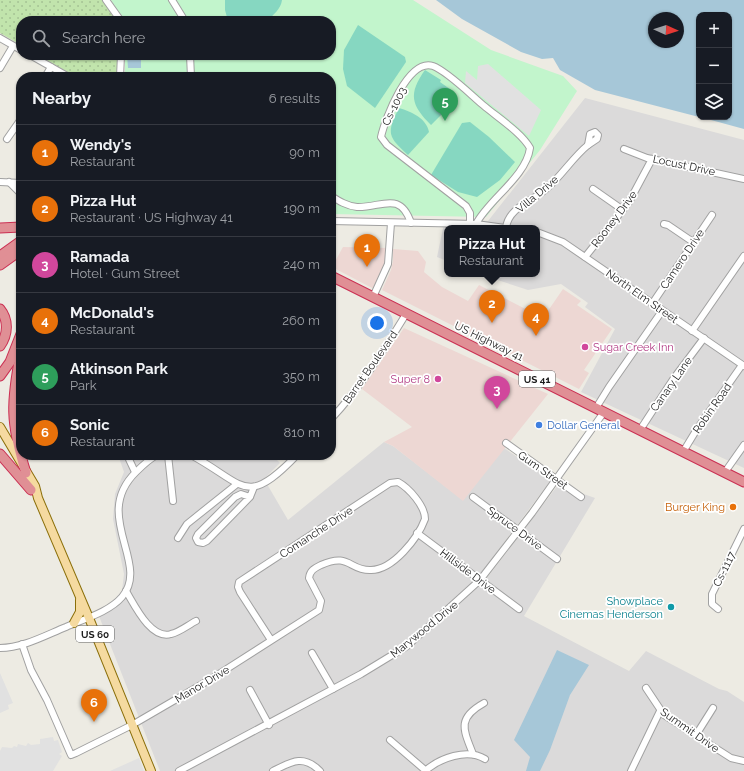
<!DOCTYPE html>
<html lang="en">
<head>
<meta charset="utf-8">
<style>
  :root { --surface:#171b24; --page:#242831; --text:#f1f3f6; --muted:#9ea1a6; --line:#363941; --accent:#d93025 }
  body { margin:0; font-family:Raleway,sans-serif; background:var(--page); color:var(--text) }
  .controls { position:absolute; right:12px; top:12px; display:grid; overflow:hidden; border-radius:8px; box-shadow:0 1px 3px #0004 }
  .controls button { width:36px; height:36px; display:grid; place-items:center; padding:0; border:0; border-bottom:1px solid var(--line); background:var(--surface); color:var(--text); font:20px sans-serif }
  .compass { position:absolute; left:648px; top:12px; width:36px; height:36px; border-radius:50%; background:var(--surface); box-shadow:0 1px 3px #0004; rotate:93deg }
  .you { position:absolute; left:377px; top:323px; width:14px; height:14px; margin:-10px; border:3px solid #fff; border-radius:50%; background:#1a73e8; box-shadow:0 0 0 6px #1a73e833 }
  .badge { display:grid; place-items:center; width:26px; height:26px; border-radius:50%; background:var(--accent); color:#fff; font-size:13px; font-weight:700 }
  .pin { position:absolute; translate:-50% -33px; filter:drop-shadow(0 1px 2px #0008) }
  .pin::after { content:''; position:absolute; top:21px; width:14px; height:12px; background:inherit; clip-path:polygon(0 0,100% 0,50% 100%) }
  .popup { position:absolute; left:444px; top:225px; width:96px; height:52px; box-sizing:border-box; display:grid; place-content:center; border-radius:8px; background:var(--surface); filter:drop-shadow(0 1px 3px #0005); font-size:13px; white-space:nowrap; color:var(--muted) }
  .popup b { font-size:15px; color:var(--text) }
  .popup::after { content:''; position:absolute; left:50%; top:100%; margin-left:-8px; border:8px solid transparent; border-top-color:var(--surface) }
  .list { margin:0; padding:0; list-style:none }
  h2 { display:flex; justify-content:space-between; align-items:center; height:52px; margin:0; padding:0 16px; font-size:17px }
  h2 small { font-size:13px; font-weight:400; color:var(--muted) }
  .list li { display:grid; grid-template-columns:26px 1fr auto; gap:12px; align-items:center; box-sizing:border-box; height:56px; padding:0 16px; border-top:1px solid var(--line) }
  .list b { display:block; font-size:15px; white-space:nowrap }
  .list p { margin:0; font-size:13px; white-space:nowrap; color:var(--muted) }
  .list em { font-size:13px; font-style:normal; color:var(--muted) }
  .icon { flex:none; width:22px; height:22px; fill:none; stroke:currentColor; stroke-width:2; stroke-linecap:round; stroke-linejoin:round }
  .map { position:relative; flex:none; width:744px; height:771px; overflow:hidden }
  .search { position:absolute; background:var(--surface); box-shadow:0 1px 3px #0004; left:16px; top:16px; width:320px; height:44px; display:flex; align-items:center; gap:10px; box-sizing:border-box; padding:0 14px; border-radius:16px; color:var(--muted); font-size:15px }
  .panel { position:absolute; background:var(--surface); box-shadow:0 1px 3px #0004; left:16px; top:72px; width:320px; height:388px; border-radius:16px }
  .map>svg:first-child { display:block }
  .residential { fill:#dbdada }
  .commercial { fill:#edd7d3 }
  .grass { fill:url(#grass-dots) }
  .park { fill:#c2f5cc }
  .pitch { fill:#86d7c1 }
  .parking { fill:#e1e1e1 }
  .water { fill:#a6c7d8; fill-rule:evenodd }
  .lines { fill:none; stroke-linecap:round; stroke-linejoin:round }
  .minor-casing { stroke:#a1a1a1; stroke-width:8 }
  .major-casing { stroke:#8b6f0a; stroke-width:10 }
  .highway-casing { stroke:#cb3053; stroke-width:11 }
  .minor { stroke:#fff; stroke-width:6 }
  .major { stroke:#f5daa0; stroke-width:8 }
  .highway { stroke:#e08f95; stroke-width:9 }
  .hotel-dot { fill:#d1479c; stroke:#fff; stroke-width:1.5 }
  .shop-dot { fill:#3f7fe0; stroke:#fff; stroke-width:1.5 }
  .food-dot { fill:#e8710a; stroke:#fff; stroke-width:1.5 }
  .culture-dot { fill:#0f9aa8; stroke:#fff; stroke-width:1.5 }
  .labels { text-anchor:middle; stroke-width:3.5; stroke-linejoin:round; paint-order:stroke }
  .shield { fill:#fff; stroke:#616161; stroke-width:1 }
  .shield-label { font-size:10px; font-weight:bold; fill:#1d1d1d }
  .street-label { font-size:11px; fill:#1d1d1d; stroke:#fff }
  .hotel-label { font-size:11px; fill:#b23c85; stroke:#fff; text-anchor:start }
  .shop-label { font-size:11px; fill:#366cbe; stroke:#fff; text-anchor:start }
  .food-label { font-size:11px; fill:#c56008; stroke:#fff; text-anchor:end }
  .culture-label { font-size:11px; fill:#0d838f; stroke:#fff; text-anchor:end }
</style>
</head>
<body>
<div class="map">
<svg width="744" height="771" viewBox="0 0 744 771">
  <defs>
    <pattern id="grass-dots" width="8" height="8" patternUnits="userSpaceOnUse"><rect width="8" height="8" fill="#c1e4ac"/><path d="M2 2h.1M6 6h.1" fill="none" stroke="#a5c394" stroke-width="1.8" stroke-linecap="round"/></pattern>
  </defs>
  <rect width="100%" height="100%" fill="#edebe3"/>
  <g class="residential">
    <polygon points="585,98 744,140 744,468 581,392 615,329 585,307 588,303 561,284 528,290 479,274 537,274 537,228 447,228 447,261 437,257 445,219 488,221"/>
    <polygon points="384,442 393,446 463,500 504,448 551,480 475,581 480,587 558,485 595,498 524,616 629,671 646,651 719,689 727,691 744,702 744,771 160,771 97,611 112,602 122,591 124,574 113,519 115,494 124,472 118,455 272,455 280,463 264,479 288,520"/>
  </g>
  <g class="commercial">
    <polygon points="343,247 388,248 386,265 374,289 332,267"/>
    <polygon points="393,249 418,251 426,262 424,272 442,287 468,301 479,285 543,318 563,289 581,301 577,305 612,329 584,370 589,373 579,389 382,290 391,270 393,261"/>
    <polygon points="404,328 548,394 463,501 393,446 384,442 412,427 362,389"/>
  </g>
  <g class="grass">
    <polygon points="0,0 104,0 116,21 21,21 21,45 0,33"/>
    <polygon points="38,55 118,55 118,77 76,77"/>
  </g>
  <polygon class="park" points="111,0 413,0 491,50 563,76 577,91 540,150 486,217 331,214 331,77 125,77 125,55 331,55 331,21 124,21"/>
  <g class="pitch">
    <path d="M225 0H282C281 9 273 15 267 21H228L225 10Z"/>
    <polygon points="358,25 405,57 406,62 375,108 347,86 343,69 344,50"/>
    <path d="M425 70 441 80 440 82 454 92V98L443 110 444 112 431 125C411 105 408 94 425 70Z"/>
    <path d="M399 108C412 112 426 118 429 132L408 155C388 137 386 133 399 108Z"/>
    <polygon points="470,122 489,137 515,162 500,180 477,197 458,192 431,175 462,123"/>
  </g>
  <g class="parking">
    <polygon points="488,64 541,110 529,136 465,83 466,71 477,80 478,66"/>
    <polygon points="0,673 13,703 8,705 9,709 0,713"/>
    <polygon points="53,737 54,741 58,740 62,752 59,754 62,756 53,771 0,771 0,751 2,747 12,748 14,746 17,747 18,744 26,746 28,743 31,745 40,744 40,739"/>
    <polygon points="139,758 144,771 110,771"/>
  </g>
  <g class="water">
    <path d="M436 0H744V129L700 117H729V15H699V117L595 90 560 70 553 58 542 59 521 52 462 19ZM654 18H678V42H654Z"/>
    <polygon points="127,55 136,55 136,60 141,60 141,68 128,68"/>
    <polygon points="557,650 589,665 570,695 550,750 540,771 526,771 530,757 514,740"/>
  </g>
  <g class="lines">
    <defs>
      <g id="minor">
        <polyline points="106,0 121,21"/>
        <polyline points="172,0 185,21"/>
        <polyline points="0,38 21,50"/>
        <polyline points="30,55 69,77"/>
        <polyline points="190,55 191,77"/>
        <polyline points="0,68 13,46"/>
        <polyline points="45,77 51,67"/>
        <polyline points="120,77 121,55"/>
        <polygon points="595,132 598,135 597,139 588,145 590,134"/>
        <polyline points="7,139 21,119"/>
        <polyline points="624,149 647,158 744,179"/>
        <polyline points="0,182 21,183"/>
        <polyline points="9,182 21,194"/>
        <polyline points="593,189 623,210"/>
        <path d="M331 196C339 201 347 206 357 207 381 208 400 190 411 223"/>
        <polyline points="331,221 476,224 505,228"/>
        <path d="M470 224V213L466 206 387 145 381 137C385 119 408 58 433 66 447 71 471 95 483 105 497 117 522 133 530 148 526 177 489 199 476 224"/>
        <polyline points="664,224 668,225 693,242"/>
        <path d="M506 228C508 208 532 201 545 190 561 177 572 158 588 145"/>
        <polyline points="537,232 563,242 744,366"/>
        <polyline points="585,257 629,202 652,159"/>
        <polyline points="373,297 388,264 391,223"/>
        <polyline points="652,304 712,215"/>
        <polyline points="692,331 744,256"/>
        <polyline points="596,408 609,387 662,311"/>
        <path d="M331 419C360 388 384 350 406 314"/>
        <polyline points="640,430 674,378 704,338"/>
        <polyline points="506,443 581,497"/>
        <polyline points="683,452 697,429 742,365"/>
        <polyline points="127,455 135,472"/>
        <polyline points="168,455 173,501"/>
        <path d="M191 455C245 484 245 509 297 455"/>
        <polyline points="725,472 744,445"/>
        <polyline points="250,497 207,541 203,543 198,542 196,538 198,534 235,497 241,494 250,497 254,487"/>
        <polyline points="473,497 557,559"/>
        <polyline points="417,533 519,609"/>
        <polyline points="178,538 187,524 237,484"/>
        <path d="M126 591C135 606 151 640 171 634 180 632 188 625 196 621"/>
        <polyline points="718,609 712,604 712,594 744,529"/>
        <path d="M22 644 31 670 47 700 71 755 76 753 132 725 211 679 319 610 321 601 309 578C310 570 315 568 321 565 350 552 349 571 371 570 393 570 418 538 425 519 425 506 409 488 398 482L390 483 239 582 238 587 240 592 271 640"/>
        <path d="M0 648C23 648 46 635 66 627 84 619 109 612 122 597 151 563 91 516 136 472 142 466 149 459 157 455"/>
        <polyline points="312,653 333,689"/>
        <polyline points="646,688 664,715 731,758 744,761"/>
        <polyline points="250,690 269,725"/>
        <polyline points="696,735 713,708"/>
        <polyline points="390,740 425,770"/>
        <path d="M473 754C463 729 457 718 484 703"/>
        <polyline points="179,771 361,674 407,646 480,580 532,513 604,412"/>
        <path d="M273 771C291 762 303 754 320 771"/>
        <path d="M425 771C440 758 467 748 485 759"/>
        <polyline points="631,771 660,711"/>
      </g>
      <g id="major">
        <polyline points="0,427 35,486 38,498 89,618 151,771"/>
        <polyline points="74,623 80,612 80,600"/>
      </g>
      <g id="highway">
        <polyline points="0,228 21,227"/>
        <polyline points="0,256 21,241"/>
        <polyline points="0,265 21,250"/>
        <polyline points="331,276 744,482"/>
        <path d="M0 309C9 320 8 335 0 346"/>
        <path d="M21 351C11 402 10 422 26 473"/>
        <polyline points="0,376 10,362 21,334"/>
        <polyline points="0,454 31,490"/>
      </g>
    </defs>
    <use href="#minor" class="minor-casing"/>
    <use href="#major" class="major-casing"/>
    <use href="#highway" class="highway-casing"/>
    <use href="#minor" class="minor"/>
    <use href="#major" class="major"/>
    <use href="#highway" class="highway"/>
  </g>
  <g class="hotel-dot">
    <circle cx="585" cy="347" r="4"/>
    <circle cx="438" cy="379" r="4"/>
  </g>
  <circle class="shop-dot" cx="539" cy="425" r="4"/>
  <circle class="food-dot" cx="733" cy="507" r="4"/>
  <circle class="culture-dot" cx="671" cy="607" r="4"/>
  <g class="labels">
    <g class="shield">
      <rect x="519" y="371" width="36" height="16" rx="3"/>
      <rect x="76" y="626" width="38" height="16" rx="3"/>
    </g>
    <g class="shield-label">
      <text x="537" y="383">US 41</text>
      <text x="95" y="638">US 60</text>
    </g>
    <g class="street-label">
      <text transform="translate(394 106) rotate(-64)" y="4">Cs-1003</text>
      <text transform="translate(684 165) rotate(12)" y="4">Locust Drive</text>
      <text transform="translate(537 194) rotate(-40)" y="4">Villa Drive</text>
      <text transform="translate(614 219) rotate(-53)" y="4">Rooney Drive</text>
      <text transform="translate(682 259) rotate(-56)" y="4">Camero Drive</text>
      <text transform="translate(642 296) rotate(35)" y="4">North Elm Street</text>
      <text transform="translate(489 341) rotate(26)" y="4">US Highway 41</text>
      <text transform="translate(370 367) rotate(-55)" y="4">Barret Boulevard</text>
      <text transform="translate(671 384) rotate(-55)" y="4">Canary Lane</text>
      <text transform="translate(712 408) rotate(-55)" y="4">Robin Road</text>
      <text transform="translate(543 470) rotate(35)" y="4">Gum Street</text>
      <text transform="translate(515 528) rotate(36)" y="4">Spruce Drive</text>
      <text transform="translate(316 532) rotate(-33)" y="4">Comanche Drive</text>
      <text transform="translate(724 569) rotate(-64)" y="4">Cs-1117</text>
      <text transform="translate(468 571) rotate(37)" y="4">Hillside Drive</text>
      <text transform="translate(424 629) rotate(-39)" y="4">Marywood Drive</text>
      <text transform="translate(202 684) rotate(-31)" y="4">Manor Drive</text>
      <text transform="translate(690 730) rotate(35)" y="4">Summit Drive</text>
    </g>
    <g class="hotel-label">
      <text x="593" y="351">Sugar Creek Inn</text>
      <text x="430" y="383" text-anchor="end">Super 8</text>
    </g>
    <g class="shop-label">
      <text x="547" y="429">Dollar General</text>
    </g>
    <g class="food-label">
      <text x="725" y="511">Burger King</text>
    </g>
    <g class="culture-label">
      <text x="663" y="605">Showplace<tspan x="663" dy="13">Cinemas Henderson</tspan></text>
    </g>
  </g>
</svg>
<div class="controls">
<button>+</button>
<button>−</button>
<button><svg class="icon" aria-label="layers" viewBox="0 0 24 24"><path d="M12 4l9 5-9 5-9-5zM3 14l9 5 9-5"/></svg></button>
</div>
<svg class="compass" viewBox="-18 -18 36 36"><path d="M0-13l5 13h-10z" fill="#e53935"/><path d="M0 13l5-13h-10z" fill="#9ea1a6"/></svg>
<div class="you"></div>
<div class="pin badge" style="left:367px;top:267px;background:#e8710a">1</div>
<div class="pin badge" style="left:492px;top:323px;background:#e8710a">2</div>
<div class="popup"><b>Pizza Hut</b>Restaurant</div>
<div class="pin badge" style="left:497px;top:409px;background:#d1479c">3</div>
<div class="pin badge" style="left:536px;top:336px;background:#e8710a">4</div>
<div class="pin badge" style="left:445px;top:121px;background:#2e9e5b">5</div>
<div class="pin badge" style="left:94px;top:722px;background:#e8710a">6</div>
<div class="search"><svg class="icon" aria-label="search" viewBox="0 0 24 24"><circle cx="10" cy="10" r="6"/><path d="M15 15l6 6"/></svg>Search here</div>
<section class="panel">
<h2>Nearby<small>6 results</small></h2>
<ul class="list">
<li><span class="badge" style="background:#e8710a">1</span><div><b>Wendy's</b><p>Restaurant</p></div><em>90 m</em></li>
<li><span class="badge" style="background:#e8710a">2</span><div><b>Pizza Hut</b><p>Restaurant · US Highway 41</p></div><em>190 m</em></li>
<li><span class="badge" style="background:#d1479c">3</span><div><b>Ramada</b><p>Hotel · Gum Street</p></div><em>240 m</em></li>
<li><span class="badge" style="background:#e8710a">4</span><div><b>McDonald's</b><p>Restaurant</p></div><em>260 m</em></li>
<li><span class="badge" style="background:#2e9e5b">5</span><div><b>Atkinson Park</b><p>Park</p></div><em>350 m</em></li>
<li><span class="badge" style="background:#e8710a">6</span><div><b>Sonic</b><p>Restaurant</p></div><em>810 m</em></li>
</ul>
</section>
</div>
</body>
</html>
